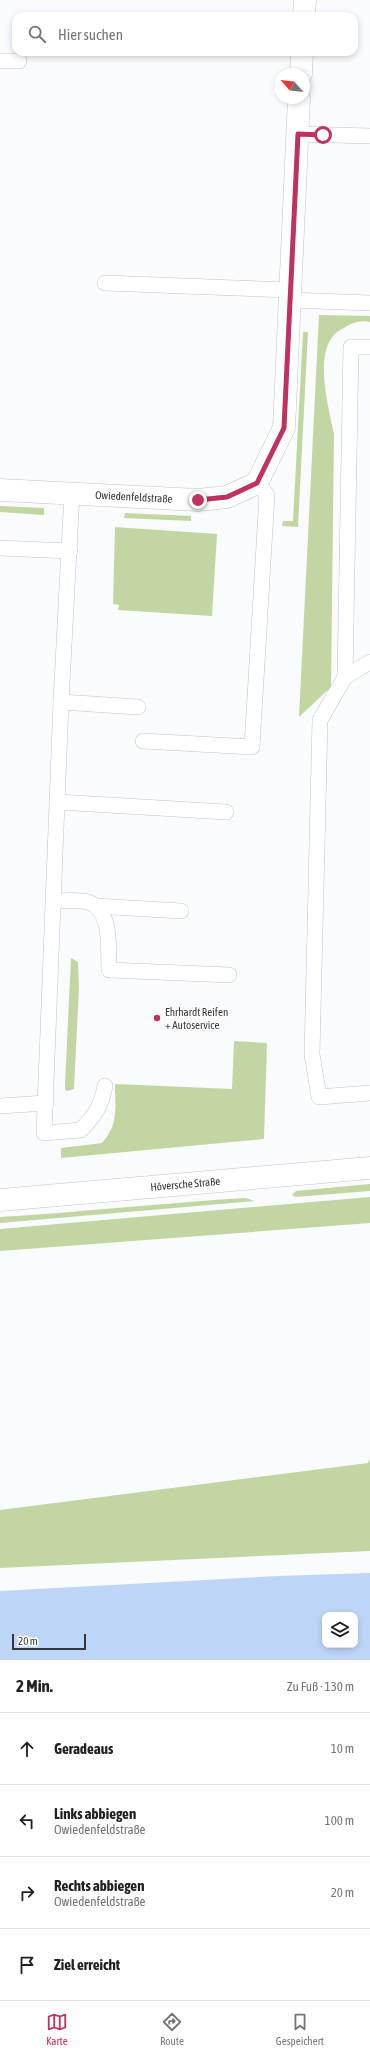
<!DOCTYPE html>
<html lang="de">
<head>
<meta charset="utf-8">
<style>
  :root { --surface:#fff; --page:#f6f6f6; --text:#202124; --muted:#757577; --line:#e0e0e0; --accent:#bf3161 }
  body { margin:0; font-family:"Asap Condensed",sans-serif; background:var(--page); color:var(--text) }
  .controls { position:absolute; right:12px; bottom:12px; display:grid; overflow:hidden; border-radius:8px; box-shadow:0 2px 6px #0003 }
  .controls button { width:36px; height:36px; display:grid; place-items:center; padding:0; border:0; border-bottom:1px solid var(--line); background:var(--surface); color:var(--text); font:20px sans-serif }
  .compass { position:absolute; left:274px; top:68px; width:36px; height:36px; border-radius:50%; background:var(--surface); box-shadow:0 2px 6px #0003; rotate:297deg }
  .scale { position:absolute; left:12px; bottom:10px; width:74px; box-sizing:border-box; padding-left:4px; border:2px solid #363739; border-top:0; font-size:11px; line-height:14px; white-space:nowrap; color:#363739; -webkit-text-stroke:3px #fff; paint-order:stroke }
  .stop { position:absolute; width:12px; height:12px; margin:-9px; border:3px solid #bf3161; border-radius:50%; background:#fff }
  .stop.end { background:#bf3161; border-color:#fff; box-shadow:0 1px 4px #0008 }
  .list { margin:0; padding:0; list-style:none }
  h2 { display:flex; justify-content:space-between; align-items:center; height:52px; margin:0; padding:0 16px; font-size:17px }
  h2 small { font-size:13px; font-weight:400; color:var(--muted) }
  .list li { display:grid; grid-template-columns:26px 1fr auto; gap:12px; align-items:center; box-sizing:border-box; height:72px; padding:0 16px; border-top:1px solid var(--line) }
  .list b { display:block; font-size:15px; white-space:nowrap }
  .list p { margin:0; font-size:13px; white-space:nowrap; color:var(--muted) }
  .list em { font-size:13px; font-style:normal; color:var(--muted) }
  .icon { flex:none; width:22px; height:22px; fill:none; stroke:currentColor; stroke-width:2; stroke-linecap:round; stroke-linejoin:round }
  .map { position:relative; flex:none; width:370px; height:1660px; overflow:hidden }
  .search { position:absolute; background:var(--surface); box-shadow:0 2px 6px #0003; left:12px; right:12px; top:12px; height:44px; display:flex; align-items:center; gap:10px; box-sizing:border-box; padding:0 14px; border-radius:12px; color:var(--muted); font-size:15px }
  .sheet { height:340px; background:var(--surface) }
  nav { display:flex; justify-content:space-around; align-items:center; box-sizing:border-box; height:56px; border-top:1px solid var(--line); background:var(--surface); font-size:11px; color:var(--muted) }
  nav a { display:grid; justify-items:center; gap:2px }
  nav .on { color:var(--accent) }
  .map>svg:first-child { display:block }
  .green { fill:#c2d6a3 }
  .water { fill:#bdd6f8; fill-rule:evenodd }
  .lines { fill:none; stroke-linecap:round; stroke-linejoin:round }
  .service-casing { stroke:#c0c3c7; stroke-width:16 }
  .minor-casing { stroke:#c0c3c7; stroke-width:23 }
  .secondary-casing { stroke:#c0c3c7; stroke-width:23 }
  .service { stroke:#fff; stroke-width:15 }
  .minor { stroke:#fff; stroke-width:22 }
  .secondary { stroke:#fff; stroke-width:22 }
  .route { stroke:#bf3161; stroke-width:5 }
  .poi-dot { fill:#bf3161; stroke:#fff; stroke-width:1.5 }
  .labels { text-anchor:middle; stroke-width:3; stroke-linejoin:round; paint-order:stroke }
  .street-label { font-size:11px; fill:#363739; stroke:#fff }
  .poi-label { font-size:11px; fill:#363739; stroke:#fff; text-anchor:start }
</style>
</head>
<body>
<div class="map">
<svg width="370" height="1660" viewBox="0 0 370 1660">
  <rect width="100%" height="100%" fill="#f9fbfe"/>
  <g class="green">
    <path d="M319 315 370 316V322C362 320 351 323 344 328 340 330 336 332 334 335 314 356 329 409 334 434L331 687 299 717Z"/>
    <polygon points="303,332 308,332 298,527 282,526 283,521 293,521"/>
    <polygon points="0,506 44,508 44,515 0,512"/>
    <polygon points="125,513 191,516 191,521 124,518"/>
    <polygon points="115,527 217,534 212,616 118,610 119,605 113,604"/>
    <polygon points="71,958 78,962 79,988 74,1089 68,1091 65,1090 65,1084"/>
    <path d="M234 1041 267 1043 264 1139 61 1158V1148L102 1143C119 1124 115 1108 115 1084L232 1089Z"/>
    <polygon points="370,1184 370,1191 295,1197 292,1195 296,1191 306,1190"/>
    <polygon points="370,1197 370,1223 0,1251 0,1229"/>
    <path d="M245 1198 255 1201 0 1223V1217C82 1212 163 1203 245 1198Z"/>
    <polygon points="370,1459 370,1551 0,1568 0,1510 368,1463"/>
  </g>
  <path class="water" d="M370 1573V1660H0V1591L278 1576ZM325 1615H355V1645H325Z"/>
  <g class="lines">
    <defs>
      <g id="service">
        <polyline points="0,61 19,61"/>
        <polyline points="298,134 370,136"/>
        <polyline points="105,283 289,290"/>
        <polyline points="289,300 370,303"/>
        <path d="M72 493 61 702 44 1133 81 1130C95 1115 101 1107 105 1086"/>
        <polyline points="0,548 70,551"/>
        <polyline points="370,662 345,677 320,720 312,1054 319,1097 370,1093"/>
        <polyline points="345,677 351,347 370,347"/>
        <polyline points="61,702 138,707"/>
        <polyline points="143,741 252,747 267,495 257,483"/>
        <polyline points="58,802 226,812"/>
        <path d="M54 901C65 901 78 899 88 902 113 910 108 950 109 970L229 975"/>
        <polyline points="96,906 181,911"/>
        <polyline points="0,1106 46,1103"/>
      </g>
      <g id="minor">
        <polyline points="304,16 305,0"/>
        <polyline points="301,74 302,52"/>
        <path id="s1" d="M0 490 198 500 227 497 257 483 284 428 299 98"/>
      </g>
      <g id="secondary">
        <path id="s2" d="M0 1200 370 1168"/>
      </g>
    </defs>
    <use href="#service" class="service-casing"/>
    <use href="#minor" class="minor-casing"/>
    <use href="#secondary" class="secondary-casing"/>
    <use href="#service" class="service"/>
    <use href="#minor" class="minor"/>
    <use href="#secondary" class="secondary"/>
  </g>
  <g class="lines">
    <polyline class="route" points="198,500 227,497 257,483 284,428 298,134 323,135"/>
  </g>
  <circle class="poi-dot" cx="157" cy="1018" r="4"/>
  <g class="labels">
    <g class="street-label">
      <text dy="4" stroke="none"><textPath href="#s1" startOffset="134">Owiedenfeldstraße</textPath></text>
      <text dy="4" stroke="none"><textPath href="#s2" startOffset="186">Höversche Straße</textPath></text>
    </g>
    <g class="poi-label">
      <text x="165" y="1016">Ehrhardt Reifen<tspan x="165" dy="13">+ Autoservice</tspan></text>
    </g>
  </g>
</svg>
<div class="controls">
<button><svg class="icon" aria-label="layers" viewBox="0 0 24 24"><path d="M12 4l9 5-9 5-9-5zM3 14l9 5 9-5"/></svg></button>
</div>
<svg class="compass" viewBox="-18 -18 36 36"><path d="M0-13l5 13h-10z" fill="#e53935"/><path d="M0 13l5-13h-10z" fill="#757577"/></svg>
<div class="scale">20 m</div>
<div class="stop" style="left:323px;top:135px"></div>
<div class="stop end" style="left:198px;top:500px"></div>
<div class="search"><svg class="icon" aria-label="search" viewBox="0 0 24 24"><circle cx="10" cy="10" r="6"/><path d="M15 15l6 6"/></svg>Hier suchen</div>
</div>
<section class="sheet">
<h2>2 Min.<small>Zu Fuß · 130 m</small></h2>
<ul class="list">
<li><svg class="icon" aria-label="ahead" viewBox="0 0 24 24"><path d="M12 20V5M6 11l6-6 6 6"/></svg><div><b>Geradeaus</b></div><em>10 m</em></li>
<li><svg class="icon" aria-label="left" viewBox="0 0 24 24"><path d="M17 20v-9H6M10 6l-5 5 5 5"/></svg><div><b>Links abbiegen</b><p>Owiedenfeldstraße</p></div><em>100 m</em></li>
<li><svg class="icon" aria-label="right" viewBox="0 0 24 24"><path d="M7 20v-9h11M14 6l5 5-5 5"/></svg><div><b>Rechts abbiegen</b><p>Owiedenfeldstraße</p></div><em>20 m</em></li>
<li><svg class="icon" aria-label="arrive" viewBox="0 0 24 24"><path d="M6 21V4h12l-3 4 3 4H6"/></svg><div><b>Ziel erreicht</b></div></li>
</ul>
</section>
<nav>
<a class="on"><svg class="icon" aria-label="map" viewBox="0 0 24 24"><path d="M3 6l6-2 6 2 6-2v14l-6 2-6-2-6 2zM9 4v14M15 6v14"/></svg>Karte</a>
<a><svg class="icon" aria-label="directions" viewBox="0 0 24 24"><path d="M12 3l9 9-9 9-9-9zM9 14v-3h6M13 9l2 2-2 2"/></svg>Route</a>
<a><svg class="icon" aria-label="saved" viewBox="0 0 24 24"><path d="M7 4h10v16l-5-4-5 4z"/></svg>Gespeichert</a>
</nav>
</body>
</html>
